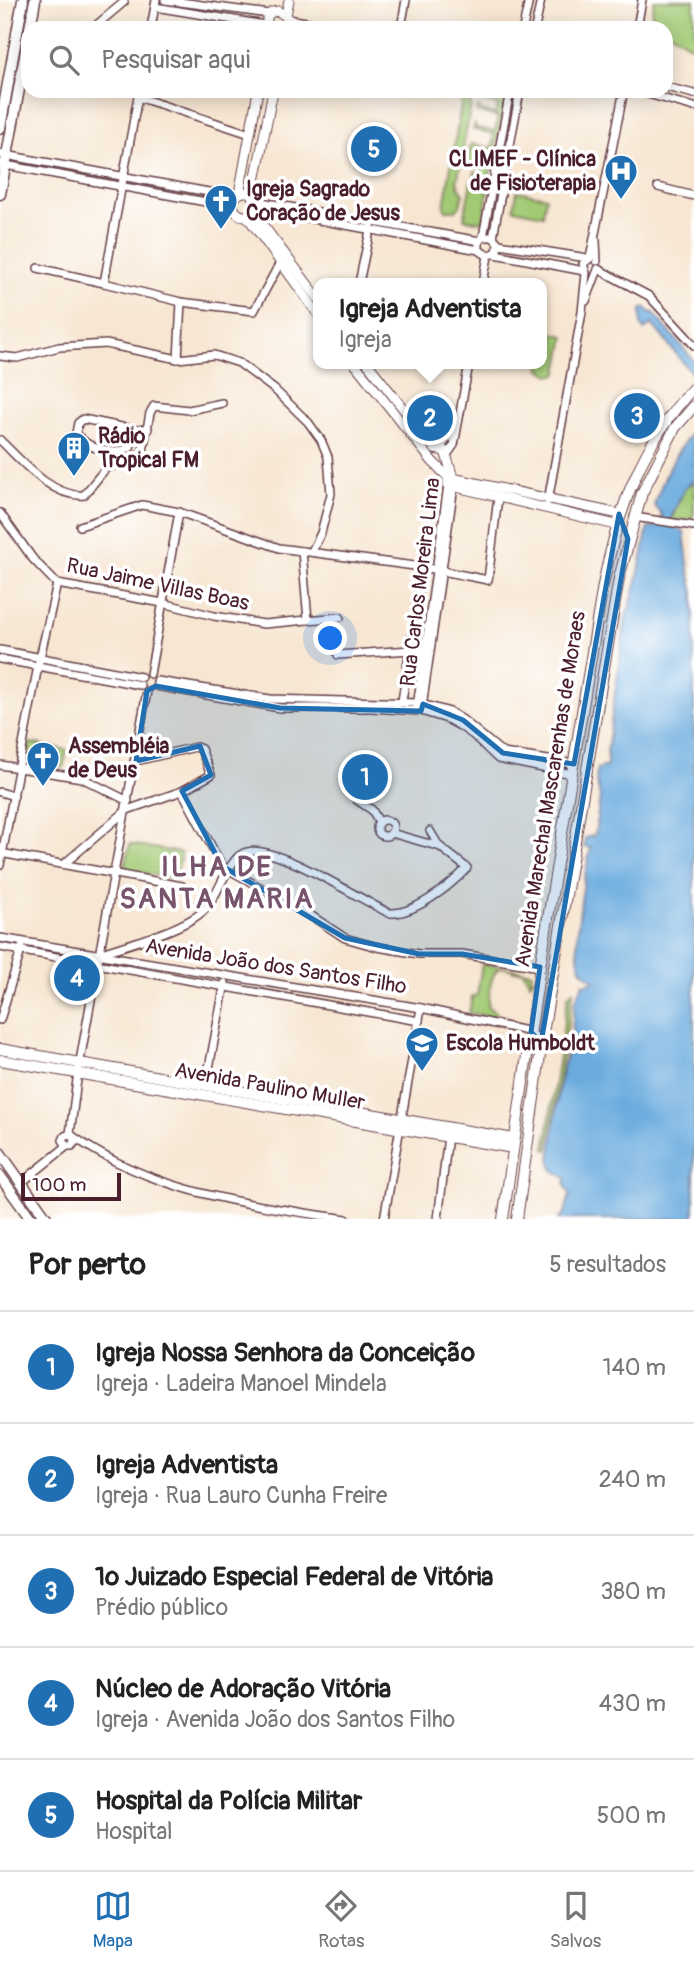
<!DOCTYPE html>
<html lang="pt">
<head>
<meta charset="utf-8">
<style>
  :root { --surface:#fff; --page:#f2f2f2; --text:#222; --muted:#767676; --line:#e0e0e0; --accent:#1f6fb2 }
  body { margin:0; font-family:Pangolin,sans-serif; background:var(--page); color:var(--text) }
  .scale { position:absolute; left:21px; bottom:18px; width:100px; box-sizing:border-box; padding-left:7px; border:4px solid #4a1f2b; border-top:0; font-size:19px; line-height:24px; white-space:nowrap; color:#4a1f2b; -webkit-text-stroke:5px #fff; paint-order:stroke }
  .you { position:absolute; left:331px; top:639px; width:24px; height:24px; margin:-18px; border:5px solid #fff; border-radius:50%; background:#1a73e8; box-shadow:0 0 0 10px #1a73e833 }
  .badge { display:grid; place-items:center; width:46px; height:46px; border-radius:50%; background:var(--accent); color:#fff; font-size:23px; font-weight:700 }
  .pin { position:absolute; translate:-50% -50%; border:4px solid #fff; box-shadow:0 2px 7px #0006 }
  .popup { position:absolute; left:313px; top:278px; width:234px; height:91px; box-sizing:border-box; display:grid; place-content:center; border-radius:14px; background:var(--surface); filter:drop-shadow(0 2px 5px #0005); font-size:23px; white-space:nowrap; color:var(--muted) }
  .popup b { font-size:26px; color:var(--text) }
  .popup::after { content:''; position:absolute; left:50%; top:100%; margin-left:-14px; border:14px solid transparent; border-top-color:var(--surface) }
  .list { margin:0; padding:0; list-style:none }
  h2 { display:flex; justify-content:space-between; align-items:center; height:91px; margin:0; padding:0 28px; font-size:30px }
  h2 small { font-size:23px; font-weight:400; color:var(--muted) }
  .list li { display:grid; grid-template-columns:46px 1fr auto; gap:21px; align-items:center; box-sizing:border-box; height:112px; padding:0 28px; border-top:2px solid var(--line) }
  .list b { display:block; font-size:26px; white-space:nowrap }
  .list p { margin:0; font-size:23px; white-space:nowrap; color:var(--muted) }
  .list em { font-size:23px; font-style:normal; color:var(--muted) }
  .icon { flex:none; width:38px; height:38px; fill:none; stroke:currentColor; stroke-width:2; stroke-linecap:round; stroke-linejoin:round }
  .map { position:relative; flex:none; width:694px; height:1219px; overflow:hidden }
  .search { position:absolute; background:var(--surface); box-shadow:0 4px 18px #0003; left:21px; right:21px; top:21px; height:77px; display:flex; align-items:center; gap:18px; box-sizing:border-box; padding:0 24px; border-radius:21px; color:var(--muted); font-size:26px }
  .sheet { height:651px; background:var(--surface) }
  nav { display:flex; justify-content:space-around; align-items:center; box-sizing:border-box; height:98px; border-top:2px solid var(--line); background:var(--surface); font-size:19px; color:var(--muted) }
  nav a { display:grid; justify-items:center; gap:4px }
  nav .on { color:var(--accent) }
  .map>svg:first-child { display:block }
  .green { fill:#a2ca75; stroke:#767450; stroke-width:2 }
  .water { fill:#6babde; stroke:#5a6584; stroke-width:2 }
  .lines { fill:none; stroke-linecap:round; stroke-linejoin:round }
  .minor-casing { stroke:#643d44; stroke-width:10 }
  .tertiary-casing { stroke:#643d44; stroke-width:11 }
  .secondary-casing { stroke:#643d44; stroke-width:12 }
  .primary-casing { stroke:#643d44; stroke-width:13 }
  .minor { stroke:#fff; stroke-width:7 }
  .tertiary { stroke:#fff; stroke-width:9 }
  .secondary { stroke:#fff; stroke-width:10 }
  .primary { stroke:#fff; stroke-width:10 }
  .marked { fill:#1f6fb2; fill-opacity:0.2; stroke:#1f6fb2; stroke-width:5; stroke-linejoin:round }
  .labels { text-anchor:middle; stroke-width:7; stroke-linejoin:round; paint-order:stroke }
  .poi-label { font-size:21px; font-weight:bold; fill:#4a1f2b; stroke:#fff; text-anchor:start }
  .street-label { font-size:21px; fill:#4a1f2b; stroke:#fff }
  .district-label { font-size:28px; font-weight:bold; letter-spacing:2px; fill:#78536c; stroke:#fff }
</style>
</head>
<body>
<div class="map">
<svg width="694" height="1219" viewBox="0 0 694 1219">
  <rect width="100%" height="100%" fill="#fff"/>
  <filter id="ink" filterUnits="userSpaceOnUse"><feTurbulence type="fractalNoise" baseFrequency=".0143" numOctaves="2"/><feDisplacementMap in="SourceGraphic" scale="14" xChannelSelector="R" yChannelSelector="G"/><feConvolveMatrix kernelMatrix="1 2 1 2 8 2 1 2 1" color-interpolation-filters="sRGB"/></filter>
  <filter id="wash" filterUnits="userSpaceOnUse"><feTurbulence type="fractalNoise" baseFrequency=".00686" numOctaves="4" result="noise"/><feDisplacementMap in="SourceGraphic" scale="28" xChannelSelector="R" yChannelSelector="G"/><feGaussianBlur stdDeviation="1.57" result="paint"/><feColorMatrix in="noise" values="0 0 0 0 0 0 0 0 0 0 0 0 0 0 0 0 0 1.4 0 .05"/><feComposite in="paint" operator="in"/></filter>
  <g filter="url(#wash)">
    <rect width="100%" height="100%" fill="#f7e6d1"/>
    <g class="green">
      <polygon points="654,0 694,0 694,48 651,20"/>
      <polygon points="452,91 464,91 471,105 457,183 463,193 460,206 456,210 446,210 444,207 462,99 439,94"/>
      <polygon points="473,91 507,91 489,180 474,177 475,172 481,173 481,167 467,165 471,144 492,148 494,134 473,130 475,123 476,128 495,131 498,117 476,112 477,108 479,107 481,111 496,114 498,105 478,100"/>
      <polygon points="471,182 489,185 483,222 464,219"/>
      <polygon points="517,191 546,197 543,215 514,209"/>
      <path d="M552 333 565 336 558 373C551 379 545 372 539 367L540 364H542V351Z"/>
      <polygon points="694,480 694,513 691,520 671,520 685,488"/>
      <polygon points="30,743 67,750 63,768 26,760"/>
      <polygon points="130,844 181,853 176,879 124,869"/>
      <path d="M482 964 532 972 531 980 534 978 530 983 523 971H513L511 969 500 967C489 976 490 992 488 1005L490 1009 496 1012V1017L492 1019 494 1017 469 1013 472 997 477 995Z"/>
      <polygon points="573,991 548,1150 545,1149 568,996"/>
    </g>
    <g class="water">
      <polygon points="645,307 651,314 653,312 694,361 693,375 652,324 644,330 641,325 641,310"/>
      <path d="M694 430V480L685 488 670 520 674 528 684 531 689 571 694 593V1219H559L565 1212 570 1194 565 1185 566 1178 554 1171 550 1160 560 1080 572 1032 575 1001 583 984 595 981C592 978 585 974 582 970 570 951 585 871 591 848L584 847 585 838 595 835 600 797 596 780 597 769 607 766V751L626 615C638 588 641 557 648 528L659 526 662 515 654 505C664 477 675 452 694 430Z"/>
    </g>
  </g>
  <g filter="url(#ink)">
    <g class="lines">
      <defs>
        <g id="minor">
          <polyline points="165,0 269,14"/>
          <polyline points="155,7 265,25"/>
          <polyline points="288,19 341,28"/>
          <polyline points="31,25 50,28"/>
          <polyline points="93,28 124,2"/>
          <polyline points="151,28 156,0"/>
          <polyline points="401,28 406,0"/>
          <polyline points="523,28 529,0"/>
          <polyline points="535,28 541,0"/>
          <polyline points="637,28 642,0"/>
          <polyline points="666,87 694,94"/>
          <polyline points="139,91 104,283 181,302 254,311 281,261"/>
          <polyline points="637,91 694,107"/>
          <polyline points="138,97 250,134"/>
          <polyline points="0,154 236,197"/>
          <polyline points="0,164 233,207"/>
          <polyline points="658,187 694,196"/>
          <polyline points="256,201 480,241"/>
          <polyline points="255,208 479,250 488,256 497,252 498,243 493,237 483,237 479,242 479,250"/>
          <polyline points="483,237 510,91"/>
          <polyline points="493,237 520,91"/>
          <polyline points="596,241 597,261"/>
          <polyline points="499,244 587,258"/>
          <polyline points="495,254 584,271"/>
          <polyline points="590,258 623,95"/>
          <polyline points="38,268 104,283"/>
          <polyline points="598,269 649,296 694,345"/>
          <polyline points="359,283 371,226"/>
          <polyline points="483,283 488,256"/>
          <polyline points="586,301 597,272"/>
          <polyline points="0,356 17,358 59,347 106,344 178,359 214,355 239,363 275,390 308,422 321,440 328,457 331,494 321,533 312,551"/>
          <polyline points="178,359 181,302"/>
          <path d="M136 430 130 448C112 455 88 450 76 433L78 423 83 419 136 430 148 429"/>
          <path d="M0 440C22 461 52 498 84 495L106 468 130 460 143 451 150 413 154 406 189 410 222 403"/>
          <polyline points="440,448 454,431"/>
          <polyline points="447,455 454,445 469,364"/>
          <polyline points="548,501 582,312 586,273 583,264 590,258"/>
          <polyline points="0,513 33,559 57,584 163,603 214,616 264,624 340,617"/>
          <polyline points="634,517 694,526"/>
          <polyline points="80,526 142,505 179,512 279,548 422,567 488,580 498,497"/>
          <polyline points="302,551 308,620"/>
          <polyline points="0,650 141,677"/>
          <polyline points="338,655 410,650 424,652"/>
          <polyline points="0,659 140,685"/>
          <polyline points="150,674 179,512"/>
          <polyline points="157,681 270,699 418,703 450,712 463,720 503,753 574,764"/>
          <polyline points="156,686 280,708 371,708 421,711 447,719 460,726 473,735 498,759 572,774"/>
          <polyline points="402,701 422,567"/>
          <polyline points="417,707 448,485"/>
          <polyline points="422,707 454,486"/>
          <polyline points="0,765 82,778 128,801"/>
          <polyline points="182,791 222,866 310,915 345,938 377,947 419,954 462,954 540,967"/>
          <polyline points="0,792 14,796"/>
          <polyline points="357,800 372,810 379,822"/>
          <circle cx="385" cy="828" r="8"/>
          <polyline points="391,833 437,846"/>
          <polyline points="0,853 182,886"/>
          <polyline points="64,864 127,810 182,791 211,775 201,749 196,747 136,761"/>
          <polyline points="0,865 38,666 57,584"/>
          <polyline points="0,938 421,1008 531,1032 541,1043"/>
          <polyline points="0,947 419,1021"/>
          <path d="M99 954C127 944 189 929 207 907 219 894 229 856 247 852 276 844 359 899 389 913 414 915 450 886 467 868L439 846 430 831"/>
          <polyline points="0,1020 22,947"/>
          <polyline points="206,1084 225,983"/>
          <polyline points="70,1134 65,1136 63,1140 67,1146 72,1146 75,1142 74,1137 70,1134 78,1072 147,691"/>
          <path d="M74 1137C154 1193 251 1205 346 1219"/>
          <polyline points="21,1183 67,1146"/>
          <polyline points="384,1219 421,1008"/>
          <polyline points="438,1219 448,1136"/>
        </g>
        <g id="tertiary">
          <polyline points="286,15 289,0"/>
          <polyline points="267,28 267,16 272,12 278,11 287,17 287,28"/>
          <circle cx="245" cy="204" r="12"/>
          <polyline points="239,194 258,91"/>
          <polyline points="252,196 273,91"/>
          <polyline points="253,212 318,298"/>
          <polyline points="247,216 318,314"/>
          <polyline points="355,364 432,461 448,477 448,485 616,525"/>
          <polyline points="368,364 435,449"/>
          <polyline points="435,449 445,451 454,481"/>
          <polyline points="448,477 619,514"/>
        </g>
        <g id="secondary">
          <polyline points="0,1049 514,1139"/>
          <polyline points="0,1060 513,1148"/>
          <path d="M503 1219 540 967 603 585C618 510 641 444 694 387"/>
          <polyline points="517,1219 544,1027 619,578 642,493 675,428 694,406"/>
        </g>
        <g id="primary">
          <polyline points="30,28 35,0"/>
          <polyline points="0,128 23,0"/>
          <polyline points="0,194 28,39"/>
          <polyline points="0,1153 47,1219"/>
          <polyline points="0,1176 31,1219"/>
        </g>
      </defs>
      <use href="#minor" class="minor-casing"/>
      <use href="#tertiary" class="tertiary-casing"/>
      <use href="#secondary" class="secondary-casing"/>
      <use href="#primary" class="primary-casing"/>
      <use href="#minor" class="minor"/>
      <use href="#tertiary" class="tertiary"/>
      <use href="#secondary" class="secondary"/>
      <use href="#primary" class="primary"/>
    </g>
  </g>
  <path class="marked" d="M619 514 628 539 541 1043 531 1032 540 967 462 954H419L345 938 222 866 182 791 211 775 200 746 136 761 147 691 156 686 280 708 421 711 423 704 463 720 503 753 574 764Z"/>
  <defs>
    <symbol id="hospital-pin" viewBox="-11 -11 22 30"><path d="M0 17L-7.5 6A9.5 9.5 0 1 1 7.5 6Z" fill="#1f6fb2" stroke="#fff"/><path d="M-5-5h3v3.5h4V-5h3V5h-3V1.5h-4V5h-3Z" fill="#fff"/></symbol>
    <symbol id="church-pin" viewBox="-11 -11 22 30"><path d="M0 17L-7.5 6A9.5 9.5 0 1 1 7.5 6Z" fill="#1f6fb2" stroke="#fff"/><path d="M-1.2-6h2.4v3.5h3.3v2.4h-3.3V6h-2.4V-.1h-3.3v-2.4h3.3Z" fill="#fff"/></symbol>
    <symbol id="building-pin" viewBox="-11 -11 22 30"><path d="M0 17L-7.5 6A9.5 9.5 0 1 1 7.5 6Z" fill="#1f6fb2" stroke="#fff"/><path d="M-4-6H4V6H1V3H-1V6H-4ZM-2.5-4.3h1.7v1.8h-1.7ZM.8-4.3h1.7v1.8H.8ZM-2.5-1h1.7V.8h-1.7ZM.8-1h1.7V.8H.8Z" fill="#fff"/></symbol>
    <symbol id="university-pin" viewBox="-11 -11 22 30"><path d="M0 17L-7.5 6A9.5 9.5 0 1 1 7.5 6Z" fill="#1f6fb2" stroke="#fff"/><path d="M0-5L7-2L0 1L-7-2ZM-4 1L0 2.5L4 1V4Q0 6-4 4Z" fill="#fff"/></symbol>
  </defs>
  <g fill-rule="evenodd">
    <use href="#hospital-pin" x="602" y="152" width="38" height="52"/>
    <use href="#church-pin" x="202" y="182" width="38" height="52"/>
    <use href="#building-pin" x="55" y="429" width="38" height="52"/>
    <use href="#church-pin" x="24" y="739" width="38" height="52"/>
    <use href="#university-pin" x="403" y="1024" width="38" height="52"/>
  </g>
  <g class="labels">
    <g class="poi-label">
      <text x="596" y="166" text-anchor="end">CLIMEF - Clínica<tspan x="596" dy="24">de Fisioterapia</tspan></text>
      <text x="246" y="196">Igreja Sagrado<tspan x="246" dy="24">Coração de Jesus</tspan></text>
      <text x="98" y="443">Rádio<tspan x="98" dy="24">Tropical FM</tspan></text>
      <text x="68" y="753">Assembléia<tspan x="68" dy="24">de Deus</tspan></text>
      <text x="446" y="1050">Escola Humboldt</text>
    </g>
    <g class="street-label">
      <text transform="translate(420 582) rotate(-83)" y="7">Rua Carlos Moreira Lima</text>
      <text transform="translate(158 584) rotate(12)" y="7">Rua Jaime Villas Boas</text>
      <text transform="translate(550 789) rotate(-81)" y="7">Avenida Marechal Mascarenhas de Moraes</text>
      <text transform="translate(276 966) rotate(9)" y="7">Avenida João dos Santos Filho</text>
      <text transform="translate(270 1086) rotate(10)" y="7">Avenida Paulino Muller</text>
    </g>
    <g class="district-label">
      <text x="217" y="876">ILHA DE<tspan x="217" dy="32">SANTA MARIA</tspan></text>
    </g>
  </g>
</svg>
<div class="scale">100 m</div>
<div class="you"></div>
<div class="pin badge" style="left:365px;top:777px">1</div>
<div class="pin badge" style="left:430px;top:418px">2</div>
<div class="popup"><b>Igreja Adventista</b>Igreja</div>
<div class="pin badge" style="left:637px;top:416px">3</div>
<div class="pin badge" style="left:77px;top:978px">4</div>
<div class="pin badge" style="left:374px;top:149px">5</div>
<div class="search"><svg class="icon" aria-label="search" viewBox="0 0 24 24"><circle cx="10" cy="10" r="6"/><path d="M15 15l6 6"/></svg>Pesquisar aqui</div>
</div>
<section class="sheet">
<h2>Por perto<small>5 resultados</small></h2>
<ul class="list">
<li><span class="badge">1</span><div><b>Igreja Nossa Senhora da Conceição</b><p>Igreja · Ladeira Manoel Mindela</p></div><em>140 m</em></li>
<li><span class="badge">2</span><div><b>Igreja Adventista</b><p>Igreja · Rua Lauro Cunha Freire</p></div><em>240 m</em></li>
<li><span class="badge">3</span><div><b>1º Juizado Especial Federal de Vitória</b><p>Prédio público</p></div><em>380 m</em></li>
<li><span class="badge">4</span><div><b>Núcleo de Adoração Vitória</b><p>Igreja · Avenida João dos Santos Filho</p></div><em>430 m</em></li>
<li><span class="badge">5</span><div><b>Hospital da Polícia Militar</b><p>Hospital</p></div><em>500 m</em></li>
</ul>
</section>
<nav>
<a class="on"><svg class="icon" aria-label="map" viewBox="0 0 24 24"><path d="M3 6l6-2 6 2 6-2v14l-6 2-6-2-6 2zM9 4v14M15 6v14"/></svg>Mapa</a>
<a><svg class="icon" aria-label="directions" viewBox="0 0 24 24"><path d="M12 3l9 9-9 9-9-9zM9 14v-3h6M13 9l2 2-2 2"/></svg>Rotas</a>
<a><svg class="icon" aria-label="saved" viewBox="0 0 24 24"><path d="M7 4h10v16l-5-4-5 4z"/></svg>Salvos</a>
</nav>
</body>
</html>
